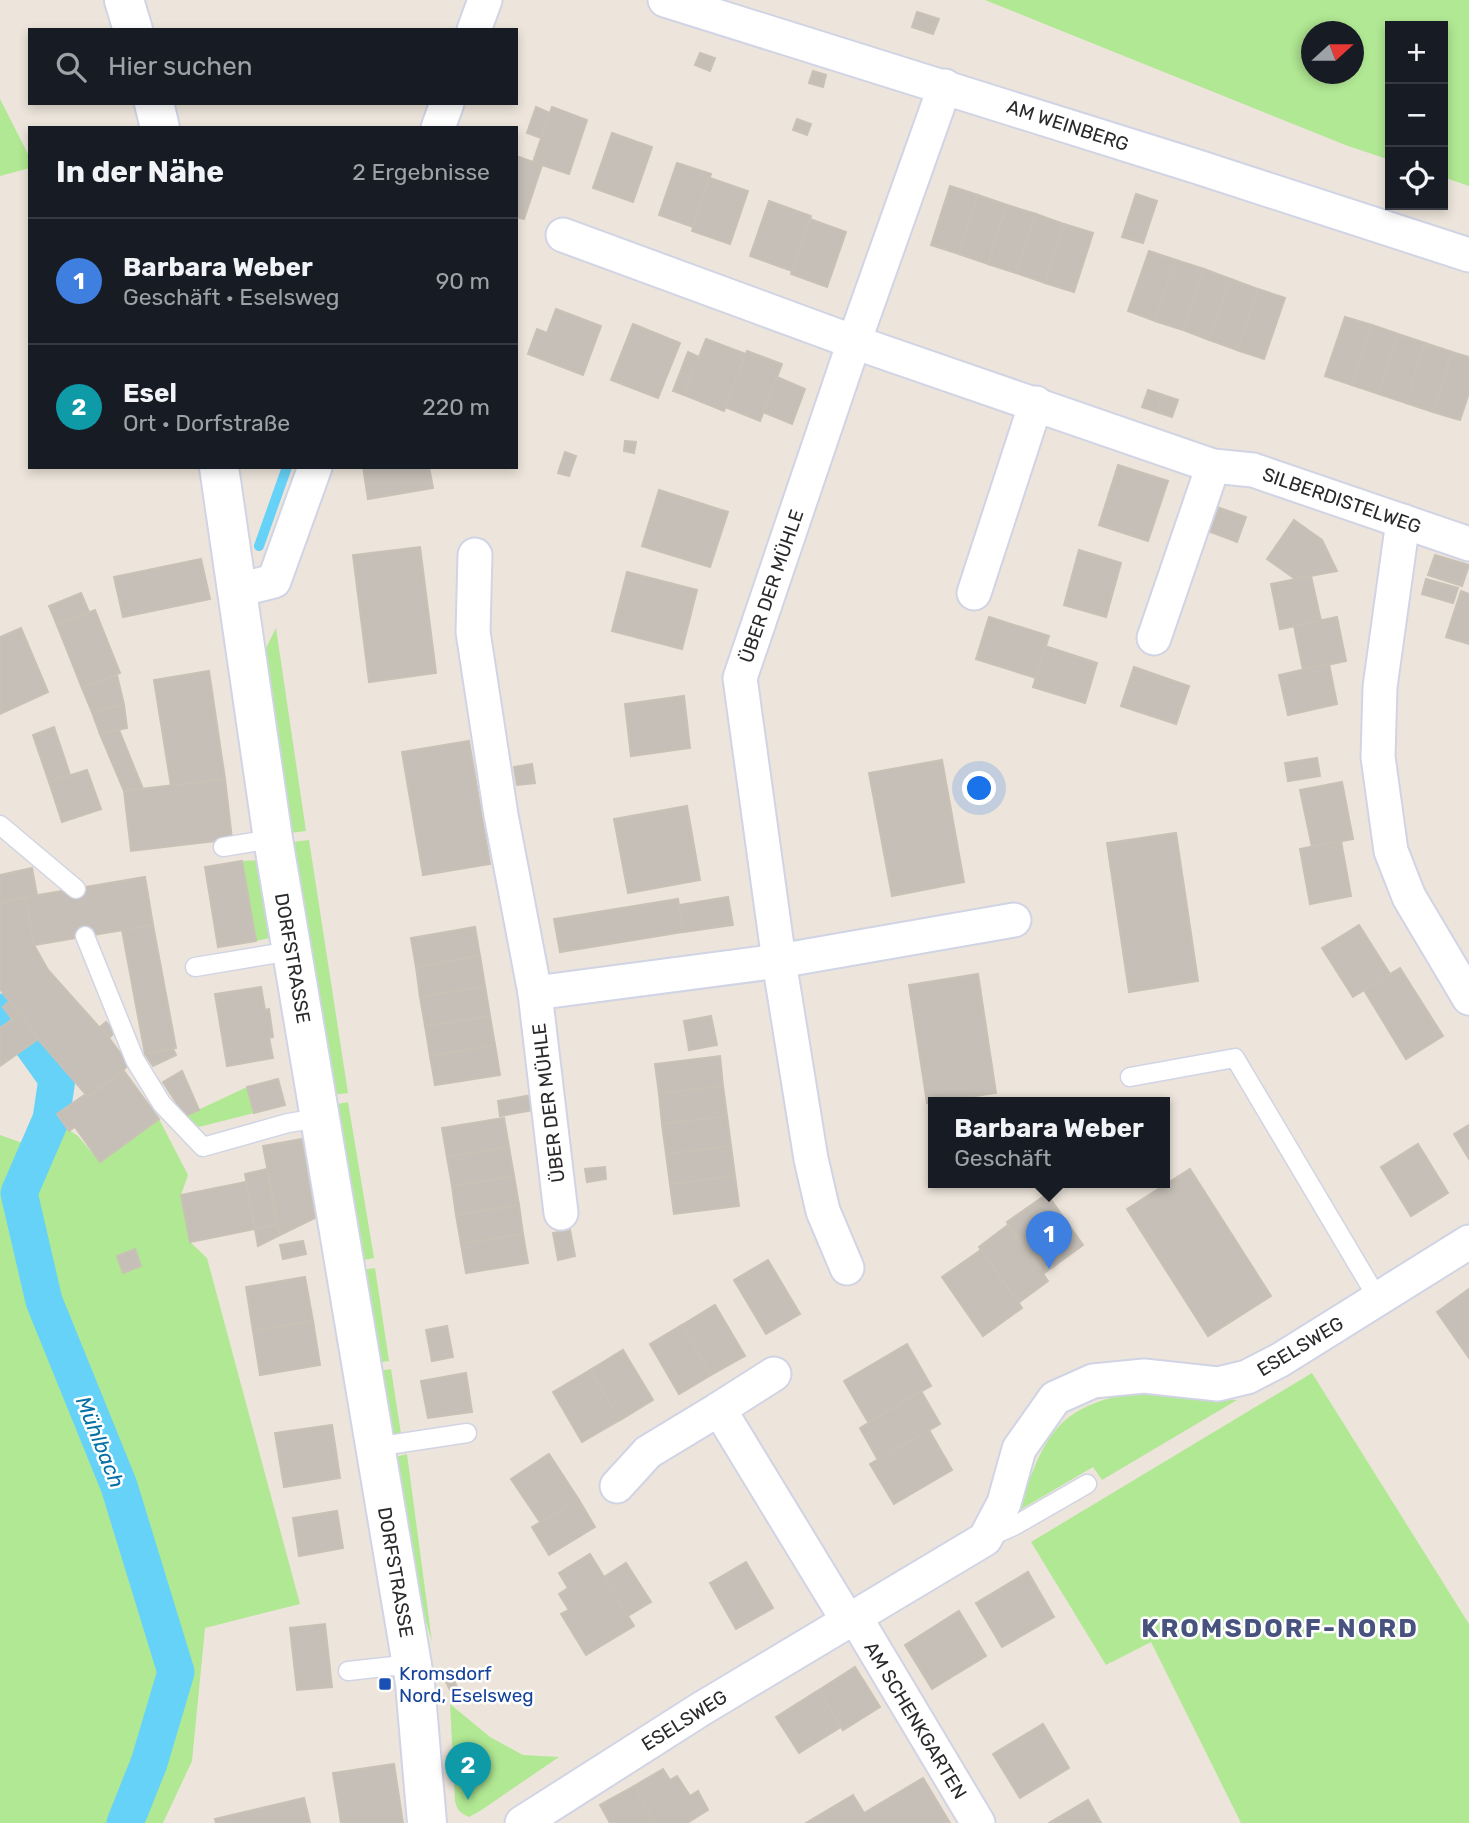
<!DOCTYPE html>
<html lang="de">
<head>
<meta charset="utf-8">
<style>
  :root { --surface:#171b24; --page:#20242c; --text:#f1f3f6; --muted:#9ea1a6; --line:#363941; --accent:#365eff }
  body { margin:0; font-family:Rubik,sans-serif; background:var(--page); color:var(--text) }
  .controls { position:absolute; right:21px; top:21px; display:grid; overflow:hidden; border-radius:0px; box-shadow:0 4px 10px #0003 }
  .controls button { width:63px; height:63px; display:grid; place-items:center; padding:0; border:0; border-bottom:2px solid var(--line); background:var(--surface); color:var(--text); font:35px sans-serif }
  .compass { position:absolute; left:1301px; top:21px; width:63px; height:63px; border-radius:50%; background:var(--surface); box-shadow:0 4px 10px #0003; rotate:69deg }
  .you { position:absolute; left:980px; top:789px; width:24px; height:24px; margin:-18px; border:5px solid #fff; border-radius:50%; background:#1a73e8; box-shadow:0 0 0 10px #1a73e833 }
  .badge { display:grid; place-items:center; width:46px; height:46px; border-radius:50%; background:var(--accent); color:#fff; font-size:23px; font-weight:700 }
  .pin { position:absolute; translate:-50% -58px; filter:drop-shadow(0 2px 4px #0008) }
  .pin::after { content:''; position:absolute; top:37px; width:24px; height:21px; background:inherit; clip-path:polygon(0 0,100% 0,50% 100%) }
  .popup { position:absolute; left:928px; top:1097px; width:242px; height:91px; box-sizing:border-box; display:grid; place-content:center; border-radius:0px; background:var(--surface); filter:drop-shadow(0 2px 5px #0005); font-size:23px; white-space:nowrap; color:var(--muted) }
  .popup b { font-size:26px; color:var(--text) }
  .popup::after { content:''; position:absolute; left:50%; top:100%; margin-left:-14px; border:14px solid transparent; border-top-color:var(--surface) }
  .list { margin:0; padding:0; list-style:none }
  h2 { display:flex; justify-content:space-between; align-items:center; height:91px; margin:0; padding:0 28px; font-size:30px }
  h2 small { font-size:23px; font-weight:400; color:var(--muted) }
  .list li { display:grid; grid-template-columns:46px 1fr auto; gap:21px; align-items:center; box-sizing:border-box; height:126px; padding:0 28px; border-top:2px solid var(--line) }
  .list b { display:block; font-size:26px; white-space:nowrap }
  .list p { margin:0; font-size:23px; white-space:nowrap; color:var(--muted) }
  .list em { font-size:23px; font-style:normal; color:var(--muted) }
  .icon { flex:none; width:38px; height:38px; fill:none; stroke:currentColor; stroke-width:2; stroke-linecap:round; stroke-linejoin:round }
  .map { position:relative; flex:none; width:1469px; height:1823px; overflow:hidden }
  .search { position:absolute; background:var(--surface); box-shadow:0 4px 10px #0003; left:28px; top:28px; width:490px; height:77px; display:flex; align-items:center; gap:18px; box-sizing:border-box; padding:0 24px; border-radius:0px; color:var(--muted); font-size:26px }
  .panel { position:absolute; background:var(--surface); box-shadow:0 4px 10px #0003; left:28px; top:126px; width:490px; height:343px; border-radius:0px }
  .map>svg:first-child { display:block }
  .green { fill:#b1e893; fill-rule:evenodd }
  .lines { fill:none; stroke-linecap:round; stroke-linejoin:round }
  .stream { stroke:#66d2f7; stroke-width:10 }
  .canal { stroke:#66d2f7; stroke-width:37 }
  .building { fill:#c5bfb7; stroke:#c9c1b5; stroke-width:2 }
  .service-casing { stroke:#d0d4e4; stroke-width:21 }
  .minor-casing { stroke:#d0d4e4; stroke-width:37 }
  .tertiary-casing { stroke:#d0d4e4; stroke-width:42 }
  .service { stroke:#fff; stroke-width:18 }
  .minor { stroke:#fff; stroke-width:33 }
  .tertiary { stroke:#fff; stroke-width:38 }
  .transit-dot { fill:#1a4fb4; stroke:#fff; stroke-width:2.5 }
  .labels { text-anchor:middle; stroke-width:5; stroke-linejoin:round; paint-order:stroke }
  .street-label { font-size:19px; fill:#2a2a2a; stroke:#fff }
  .transit-label { font-size:19px; fill:#164399; stroke:#fff; text-anchor:start }
  .water-label { font-size:21px; font-style:italic; fill:#036fa5; stroke:#fff }
  .district-label { font-size:26px; font-weight:bold; letter-spacing:2px; fill:#47527e; stroke:#fff }
</style>
</head>
<body>
<div class="map">
<svg width="1469" height="1823" viewBox="0 0 1469 1823">
  <rect width="100%" height="100%" fill="#ede5db"/>
  <g class="green">
    <path d="M985 0H1469V186L1443 177V26H1390V160L1348 146ZM1312 32H1354V74H1312Z"/>
    <polygon points="0,99 30,158 30,168 0,176"/>
    <polygon points="276,628 306,831 290,833 262,656"/>
    <polygon points="309,840 348,1093 332,1095 293,842"/>
    <polygon points="260,860 274,937 256,941 242,861"/>
    <polygon points="247,1087 254,1113 199,1127 185,1116"/>
    <polygon points="348,1102 374,1258 359,1261 333,1105"/>
    <polygon points="159,1119 188,1175 181,1195 190,1242 207,1258 300,1604 205,1628 192,1761 163,1823 0,1823 0,1135 51,1153 64,1127 78,1136 100,1162"/>
    <polygon points="375,1268 389,1361 375,1363 361,1270"/>
    <polygon points="391,1369 401,1434 386,1436 377,1371"/>
    <polygon points="1312,1373 1469,1624 1469,1823 1241,1823 1151,1642 1106,1665 1031,1542"/>
    <path d="M1129 1394 1237 1400 1102 1480 1093 1467 1018 1511C1043 1444 1051 1408 1129 1394Z"/>
    <polygon points="407,1454 432,1642 420,1601 392,1458"/>
    <path d="M450 1704 490 1737 523 1755 559 1757 480 1811 469 1817C460 1813 457 1810 455 1801Z"/>
  </g>
  <g class="lines">
    <polyline class="stream" points="259,546 287,467"/>
    <g class="canal">
      <polyline points="0,1012 16,1016"/>
      <polyline points="32,1044 57,1079 51,1119 19,1193 44,1301 119,1486 176,1672 149,1763 125,1823"/>
    </g>
  </g>
  <g class="building">
    <polygon points="917,12 939,19 933,34 912,27"/>
    <polygon points="700,53 715,58 710,71 695,65"/>
    <polygon points="813,71 826,75 823,87 809,83"/>
    <polygon points="536,107 550,113 541,138 527,133"/>
    <polygon points="552,107 587,120 569,174 533,162"/>
    <polygon points="797,119 811,124 807,135 793,130"/>
    <polygon points="612,133 652,147 633,202 593,188"/>
    <polygon points="516,156 542,165 524,219 516,217"/>
    <polygon points="677,163 711,174 693,227 659,215"/>
    <polygon points="710,178 748,191 730,244 692,231"/>
    <polygon points="950,186 978,195 959,254 931,245"/>
    <polygon points="1136,194 1157,201 1143,243 1122,237"/>
    <polygon points="978,195 1007,205 988,264 959,254"/>
    <polygon points="769,201 811,216 792,271 750,256"/>
    <polygon points="1007,205 1036,214 1016,273 988,264"/>
    <polygon points="1036,214 1064,224 1045,283 1016,273"/>
    <polygon points="810,219 846,232 827,287 791,274"/>
    <polygon points="1064,224 1093,233 1074,292 1045,283"/>
    <polygon points="1149,251 1176,260 1155,321 1128,311"/>
    <polygon points="1176,260 1204,269 1183,330 1155,321"/>
    <polygon points="1204,269 1231,279 1209,340 1183,330"/>
    <polygon points="1231,279 1258,289 1237,350 1209,340"/>
    <polygon points="1258,289 1285,298 1264,359 1237,350"/>
    <polygon points="556,309 601,326 583,375 528,354 537,329 547,333"/>
    <polygon points="1345,317 1372,325 1352,385 1325,376"/>
    <polygon points="633,324 680,343 658,398 611,380"/>
    <polygon points="1372,325 1398,334 1379,394 1352,385"/>
    <polygon points="1398,334 1425,343 1406,403 1379,394"/>
    <polygon points="706,339 746,354 724,411 684,395"/>
    <polygon points="1425,343 1452,352 1433,412 1406,403"/>
    <polygon points="747,351 782,364 760,421 725,407"/>
    <polygon points="688,352 699,357 684,395 673,391"/>
    <polygon points="1452,352 1469,357 1469,393 1460,420 1433,412"/>
    <polygon points="777,377 805,389 792,424 763,412"/>
    <polygon points="1148,390 1163,395 1157,412 1142,407"/>
    <polygon points="1163,395 1178,400 1172,417 1157,412"/>
    <polygon points="625,441 636,442 634,453 624,451"/>
    <polygon points="565,452 576,456 569,476 558,473"/>
    <polygon points="1118,465 1168,481 1148,541 1099,525"/>
    <polygon points="363,467 429,467 433,488 368,499"/>
    <polygon points="659,490 728,512 710,567 642,546"/>
    <polygon points="1217,507 1246,517 1237,542 1208,531"/>
    <polygon points="1294,520 1322,540 1337,571 1295,579 1267,559"/>
    <polygon points="420,547 436,673 369,682 353,555"/>
    <polygon points="1079,550 1121,563 1106,617 1064,605"/>
    <polygon points="1435,555 1469,565 1462,586 1428,575"/>
    <polygon points="201,559 210,599 123,617 114,577"/>
    <polygon points="627,572 697,590 682,649 612,631"/>
    <polygon points="1311,576 1321,621 1280,629 1271,584"/>
    <polygon points="1426,579 1458,588 1453,603 1422,594"/>
    <polygon points="1461,591 1469,594 1469,644 1446,637"/>
    <polygon points="81,593 89,612 57,625 49,606"/>
    <polygon points="95,610 120,673 82,688 57,625"/>
    <polygon points="989,617 1049,636 1036,678 976,659"/>
    <polygon points="1337,617 1346,661 1303,670 1294,626"/>
    <polygon points="21,628 48,692 0,714 0,637"/>
    <polygon points="1045,646 1097,663 1085,703 1033,687"/>
    <polygon points="1329,664 1337,704 1288,715 1279,675"/>
    <polygon points="1134,667 1189,686 1176,724 1121,706"/>
    <polygon points="209,671 225,779 171,786 154,680"/>
    <polygon points="117,675 124,705 92,712 82,688"/>
    <polygon points="684,696 690,748 631,756 625,704"/>
    <polygon points="124,705 127,728 100,734 92,712"/>
    <polygon points="54,727 70,775 49,782 33,735"/>
    <polygon points="119,730 143,789 124,791 100,734"/>
    <polygon points="469,741 490,864 423,875 402,752"/>
    <polygon points="1317,758 1320,776 1288,781 1285,763"/>
    <polygon points="942,760 964,882 892,896 869,773"/>
    <polygon points="532,764 535,783 517,785 514,767"/>
    <polygon points="87,770 101,809 62,822 49,782"/>
    <polygon points="225,779 232,839 131,851 124,791"/>
    <polygon points="1342,782 1353,839 1312,847 1300,790"/>
    <polygon points="687,806 700,880 628,893 614,819"/>
    <polygon points="1176,833 1198,981 1129,992 1107,843"/>
    <polygon points="1341,841 1351,896 1310,904 1300,849"/>
    <polygon points="242,861 256,941 218,947 205,867"/>
    <polygon points="32,868 37,895 0,903 0,875"/>
    <polygon points="145,877 153,925 34,945 26,897"/>
    <polygon points="26,897 34,945 48,970 109,1038 129,1065 88,1097 38,1039 0,989 0,903"/>
    <polygon points="728,897 733,925 683,932 679,905"/>
    <polygon points="678,899 683,932 560,952 554,919"/>
    <polygon points="153,925 176,1048 145,1054 122,930"/>
    <polygon points="1359,925 1390,974 1353,997 1322,948"/>
    <polygon points="475,927 480,956 416,967 411,938"/>
    <polygon points="480,956 485,986 420,997 416,967"/>
    <polygon points="1400,968 1443,1036 1406,1059 1364,990"/>
    <polygon points="978,974 996,1093 927,1103 909,985"/>
    <polygon points="485,986 490,1016 425,1026 420,997"/>
    <polygon points="261,987 265,1010 269,1009 273,1037 269,1038 273,1058 227,1066 215,994"/>
    <polygon points="10,1001 21,1013 12,1019 3,1007"/>
    <polygon points="21,1013 38,1039 0,1066 0,1028"/>
    <polygon points="490,1016 495,1045 430,1056 425,1026"/>
    <polygon points="711,1016 717,1045 689,1050 684,1021"/>
    <polygon points="106,1022 115,1032 109,1038 100,1027"/>
    <polygon points="495,1045 500,1075 435,1085 430,1056"/>
    <polygon points="173,1049 176,1055 153,1066 145,1054"/>
    <polygon points="720,1056 723,1086 659,1094 655,1064"/>
    <polygon points="124,1071 159,1119 100,1162 75,1127 69,1131 57,1114 86,1094 88,1097"/>
    <polygon points="182,1071 199,1110 185,1116 163,1082"/>
    <polygon points="278,1079 285,1105 254,1113 247,1087"/>
    <polygon points="723,1086 727,1116 662,1124 659,1094"/>
    <polygon points="532,1095 534,1110 500,1116 498,1101"/>
    <polygon points="727,1116 731,1146 666,1154 662,1124"/>
    <polygon points="504,1118 509,1147 447,1157 442,1128"/>
    <polygon points="1469,1125 1469,1159 1454,1134"/>
    <polygon points="302,1139 315,1218 280,1235 263,1146"/>
    <polygon points="1418,1144 1448,1193 1411,1216 1381,1167"/>
    <polygon points="731,1146 735,1176 670,1184 666,1154"/>
    <polygon points="509,1147 514,1176 452,1186 447,1157"/>
    <polygon points="605,1167 606,1179 587,1182 585,1169"/>
    <polygon points="267,1169 277,1225 255,1229 245,1174"/>
    <polygon points="1190,1169 1271,1296 1208,1336 1127,1209"/>
    <polygon points="514,1176 519,1205 456,1215 452,1186"/>
    <polygon points="735,1176 739,1206 674,1214 670,1184"/>
    <polygon points="246,1182 255,1229 190,1242 181,1195"/>
    <polygon points="1047,1194 1083,1245 1043,1274 1007,1222"/>
    <polygon points="519,1205 523,1234 461,1244 456,1215"/>
    <polygon points="277,1225 280,1235 258,1246 255,1229"/>
    <polygon points="1008,1225 1048,1281 1018,1303 979,1247"/>
    <polygon points="570,1230 575,1256 558,1260 553,1233"/>
    <polygon points="523,1234 528,1263 466,1273 461,1244"/>
    <polygon points="303,1241 306,1254 283,1259 280,1245"/>
    <polygon points="135,1249 141,1266 123,1273 117,1256"/>
    <polygon points="981,1250 1022,1308 983,1336 942,1277"/>
    <polygon points="768,1260 800,1314 766,1334 734,1280"/>
    <polygon points="305,1277 313,1321 253,1331 246,1287"/>
    <polygon points="1469,1289 1469,1358 1437,1312"/>
    <polygon points="715,1305 745,1356 711,1375 682,1325"/>
    <polygon points="313,1321 320,1365 260,1375 253,1331"/>
    <polygon points="682,1325 711,1375 679,1394 650,1344"/>
    <polygon points="447,1326 453,1357 432,1361 426,1330"/>
    <polygon points="907,1344 931,1386 868,1422 844,1381"/>
    <polygon points="623,1350 653,1400 620,1420 590,1370"/>
    <polygon points="590,1370 620,1420 582,1442 553,1392"/>
    <polygon points="466,1373 472,1412 428,1418 421,1381"/>
    <polygon points="921,1391 940,1424 878,1460 860,1428"/>
    <polygon points="332,1425 340,1478 284,1487 275,1433"/>
    <polygon points="929,1430 952,1470 894,1504 870,1464"/>
    <polygon points="549,1454 579,1500 540,1522 511,1479"/>
    <polygon points="579,1500 595,1527 549,1555 532,1527"/>
    <polygon points="337,1511 343,1548 299,1556 293,1518"/>
    <polygon points="590,1554 634,1626 586,1655 561,1614 569,1610 559,1594 568,1588 559,1573"/>
    <polygon points="746,1562 773,1608 736,1629 710,1583"/>
    <polygon points="626,1563 651,1602 628,1616 604,1577"/>
    <polygon points="1028,1572 1054,1617 1002,1647 976,1603"/>
    <polygon points="959,1611 986,1656 932,1689 905,1645"/>
    <polygon points="325,1624 332,1687 297,1690 290,1628"/>
    <polygon points="855,1667 880,1707 843,1730 819,1690"/>
    <polygon points="450,1673 457,1687 450,1690 443,1676"/>
    <polygon points="819,1690 841,1727 799,1753 776,1717"/>
    <polygon points="1043,1724 1069,1768 1020,1798 993,1754"/>
    <polygon points="394,1764 403,1823 341,1823 333,1773"/>
    <polygon points="663,1769 670,1780 677,1776 690,1796 698,1791 708,1810 687,1823 655,1823 634,1786"/>
    <polygon points="923,1778 950,1823 806,1823 853,1795 864,1813"/>
    <polygon points="634,1786 655,1823 610,1823 600,1805"/>
    <polygon points="304,1798 310,1823 216,1823 215,1819"/>
    <polygon points="1088,1800 1101,1823 1049,1823"/>
  </g>
  <g class="lines">
    <defs>
      <g id="service">
        <polyline points="0,825 76,889"/>
        <polyline points="223,847 273,839"/>
        <polyline points="85,936 135,1060 162,1104 203,1147 288,1123 319,1118"/>
        <polyline points="195,967 291,951"/>
        <polyline points="1130,1077 1235,1058 1378,1299"/>
        <polyline points="375,1447 467,1433"/>
        <polyline points="989,1537 1014,1526 1087,1484"/>
        <polyline points="348,1671 412,1664"/>
      </g>
      <g id="minor">
        <polyline points="665,0 1198,167 1469,255"/>
        <polyline points="474,30 485,0"/>
        <polyline points="438,128 447,103"/>
        <polyline points="563,235 854,342 1213,466 1253,470 1469,544"/>
        <polyline points="1403,521 1380,687 1378,757 1391,851 1409,897 1469,998"/>
        <polyline points="475,555 473,632 501,815 535,993 779,961 1014,920"/>
        <polyline points="238,590 274,581 315,467"/>
        <polyline points="974,593 1036,403"/>
        <polyline points="1154,638 1213,466"/>
        <polyline points="535,993 561,1213"/>
        <polyline points="847,1268 823,1211 811,1159 779,961 740,678 854,342 945,86"/>
        <polyline points="719,1409 774,1374"/>
        <polyline points="617,1486 648,1452 719,1409 848,1621"/>
        <polyline points="855,1617 978,1823"/>
        <polyline points="522,1823 701,1709 985,1539 1004,1503 1019,1449 1055,1398 1093,1381 1144,1376 1218,1384 1247,1377 1280,1360 1469,1242"/>
      </g>
      <g id="tertiary">
        <polyline points="124,0 133,30"/>
        <polyline points="154,103 160,128"/>
        <polyline points="219,467 273,839 415,1683 427,1823"/>
      </g>
    </defs>
    <use href="#service" class="service-casing"/>
    <use href="#minor" class="minor-casing"/>
    <use href="#tertiary" class="tertiary-casing"/>
    <use href="#service" class="service"/>
    <use href="#minor" class="minor"/>
    <use href="#tertiary" class="tertiary"/>
  </g>
  <rect class="transit-dot" x="378" y="1677" width="14" height="14" rx="3.5"/>
  <g class="labels">
    <g class="street-label">
      <text transform="translate(1068 125) rotate(18)" y="7">AM WEINBERG</text>
      <text transform="translate(1342 500) rotate(19)" y="7">SILBERDISTELWEG</text>
      <text transform="translate(771 586) rotate(-71)" y="7">ÜBER DER MÜHLE</text>
      <text transform="translate(293 958) rotate(80)" y="7">DORFSTRASSE</text>
      <text transform="translate(548 1103) rotate(-97)" y="7">ÜBER DER MÜHLE</text>
      <text transform="translate(1300 1346) rotate(-31)" y="7">ESELSWEG</text>
      <text transform="translate(396 1572) rotate(80)" y="7">DORFSTRASSE</text>
      <text transform="translate(684 1720) rotate(-32)" y="7">ESELSWEG</text>
      <text transform="translate(916 1720) rotate(59)" y="7">AM SCHENKGARTEN</text>
    </g>
    <g class="transit-label">
      <text x="399" y="1680">Kromsdorf<tspan x="399" dy="22">Nord, Eselsweg</tspan></text>
    </g>
    <g class="water-label">
      <text transform="translate(100 1442) rotate(68)" y="7">Mühlbach</text>
    </g>
    <g class="district-label">
      <text x="1280" y="1637">KROMSDORF-NORD</text>
    </g>
  </g>
</svg>
<div class="controls">
<button>+</button>
<button>−</button>
<button><svg class="icon" aria-label="locate" viewBox="0 0 24 24"><circle cx="12" cy="12" r="6"/><path d="M12 2v4M12 18v4M2 12h4M18 12h4"/></svg></button>
</div>
<svg class="compass" viewBox="-18 -18 36 36"><path d="M0-13l5 13h-10z" fill="#e53935"/><path d="M0 13l5-13h-10z" fill="#9ea1a6"/></svg>
<div class="you"></div>
<div class="pin badge" style="left:1049px;top:1269px;background:#3f7fe0">1</div>
<div class="popup"><b>Barbara Weber</b>Geschäft</div>
<div class="pin badge" style="left:468px;top:1800px;background:#0f9aa8">2</div>
<div class="search"><svg class="icon" aria-label="search" viewBox="0 0 24 24"><circle cx="10" cy="10" r="6"/><path d="M15 15l6 6"/></svg>Hier suchen</div>
<section class="panel">
<h2>In der Nähe<small>2 Ergebnisse</small></h2>
<ul class="list">
<li><span class="badge" style="background:#3f7fe0">1</span><div><b>Barbara Weber</b><p>Geschäft · Eselsweg</p></div><em>90 m</em></li>
<li><span class="badge" style="background:#0f9aa8">2</span><div><b>Esel</b><p>Ort · Dorfstraße</p></div><em>220 m</em></li>
</ul>
</section>
</div>
</body>
</html>
